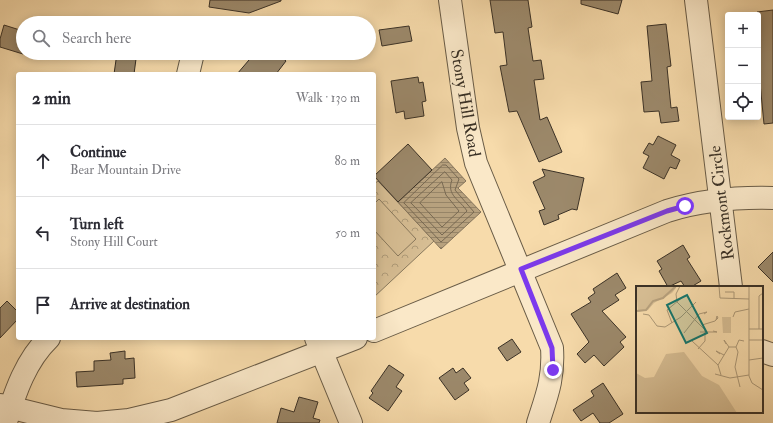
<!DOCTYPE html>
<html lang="en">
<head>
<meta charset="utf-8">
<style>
  :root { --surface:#fff; --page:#f2f2f3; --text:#2b2b33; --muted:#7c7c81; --line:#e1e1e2 }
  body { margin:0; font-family:"IM FELL Double Pica",serif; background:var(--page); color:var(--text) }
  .controls { position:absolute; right:12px; top:12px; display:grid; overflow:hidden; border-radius:4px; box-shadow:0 2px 10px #0003 }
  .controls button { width:36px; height:36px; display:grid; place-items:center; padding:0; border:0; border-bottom:1px solid var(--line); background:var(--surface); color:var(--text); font:20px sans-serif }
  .stop { position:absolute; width:12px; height:12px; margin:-9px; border:3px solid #7c3aed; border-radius:50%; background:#fff }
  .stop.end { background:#7c3aed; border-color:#fff; box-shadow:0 1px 4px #0008 }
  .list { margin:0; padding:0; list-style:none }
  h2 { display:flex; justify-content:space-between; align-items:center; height:52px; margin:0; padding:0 16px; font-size:17px }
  h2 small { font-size:13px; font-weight:400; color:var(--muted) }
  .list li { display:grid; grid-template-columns:26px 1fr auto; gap:12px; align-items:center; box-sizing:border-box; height:72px; padding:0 16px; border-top:1px solid var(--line) }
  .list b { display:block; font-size:15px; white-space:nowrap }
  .list p { margin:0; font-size:13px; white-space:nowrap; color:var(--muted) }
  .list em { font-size:13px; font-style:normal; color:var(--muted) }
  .icon { flex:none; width:22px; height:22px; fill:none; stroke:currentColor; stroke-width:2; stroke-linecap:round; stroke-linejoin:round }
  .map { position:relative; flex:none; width:773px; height:423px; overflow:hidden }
  .search { position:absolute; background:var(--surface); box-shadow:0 2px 10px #0003; left:16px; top:16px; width:360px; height:44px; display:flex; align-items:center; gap:10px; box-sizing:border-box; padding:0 14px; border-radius:22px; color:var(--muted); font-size:15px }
  .panel { position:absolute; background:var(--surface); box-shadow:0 2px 10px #0003; left:16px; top:72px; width:360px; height:268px; border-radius:4px }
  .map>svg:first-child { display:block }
  .park { fill:url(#park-crowns); stroke:#88785d }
  .pitch { fill:#d7be94; stroke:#88785d }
  .water { fill:url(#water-rules); stroke:#85745b }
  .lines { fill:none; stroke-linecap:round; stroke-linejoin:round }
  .shore { stroke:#786952; stroke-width:1 }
  .building { fill:#9c896b; stroke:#3a3126 }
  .minor-casing { stroke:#695c47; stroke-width:24 }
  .minor { stroke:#fae8c8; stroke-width:22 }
  .route { stroke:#7c3aed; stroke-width:5 }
  .labels { text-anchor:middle; stroke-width:3; stroke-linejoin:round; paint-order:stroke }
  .street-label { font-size:17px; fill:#3a3126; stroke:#fae8c8 }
  .inset-river { fill:none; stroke:#b7a17e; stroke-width:2 }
  .inset-road { fill:none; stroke:#ab9776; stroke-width:1 }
  .view { fill:#0f766e; fill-opacity:0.15; stroke:#0f766e; stroke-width:2 }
  .inset-edge { fill:none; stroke:#3a3126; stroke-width:2 }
</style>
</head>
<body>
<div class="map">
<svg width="773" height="423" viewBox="0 0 773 423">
  <defs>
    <pattern id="park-crowns" width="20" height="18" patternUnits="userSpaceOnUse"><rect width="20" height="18" fill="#d7be94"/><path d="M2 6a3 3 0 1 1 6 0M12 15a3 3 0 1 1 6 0" fill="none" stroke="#af9b79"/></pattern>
    <pattern id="water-rules" width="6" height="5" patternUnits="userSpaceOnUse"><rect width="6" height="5" fill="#b7a17e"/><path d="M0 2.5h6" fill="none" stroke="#968467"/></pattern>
  </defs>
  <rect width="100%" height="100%" fill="#f7dbab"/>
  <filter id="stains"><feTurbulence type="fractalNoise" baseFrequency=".005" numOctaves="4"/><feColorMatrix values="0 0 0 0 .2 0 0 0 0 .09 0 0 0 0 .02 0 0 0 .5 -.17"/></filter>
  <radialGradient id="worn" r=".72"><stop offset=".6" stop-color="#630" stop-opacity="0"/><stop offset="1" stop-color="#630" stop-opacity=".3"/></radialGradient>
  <polygon class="park" points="378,181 434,241 374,297 374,184"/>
  <polygon class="pitch" points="379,199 416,239 398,256 374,230 374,204"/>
  <polygon class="water" points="445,158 466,181 458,188 481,212 441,249 398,202"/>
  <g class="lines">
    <g class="shore">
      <polygon points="443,165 446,165 459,179 455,190 474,212 441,242 404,203"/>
      <path d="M445 172 452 180C446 195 460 200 467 211L442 235 411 203Z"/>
      <polygon points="442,182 446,195 459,211 442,227 420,203"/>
    </g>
  </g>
  <g class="building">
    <polygon points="210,0 281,0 281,1 249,13 209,7"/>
    <polygon points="490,0 528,0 532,27 528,28 533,61 541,60 544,79 534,80 540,120 547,117 562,152 539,162 517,111 509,112 500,66 507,65 503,32 495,33"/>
    <polygon points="581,0 622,0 618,14 581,4"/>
    <polygon points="773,10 773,123 764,124 760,83 758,83 758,36 760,36 757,12"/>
    <polygon points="666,24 671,66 667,67 671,108 677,107 679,121 661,123 659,111 644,112 641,82 652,81 647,26"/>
    <polygon points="4,25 23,31 23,54 0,47 0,39"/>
    <polygon points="409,26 412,41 382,46 379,30"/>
    <polygon points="117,53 129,53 128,58 136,59 134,74 114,74"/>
    <polygon points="255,53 277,53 286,61 276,74 237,74"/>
    <polygon points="418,77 419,83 423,82 426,101 422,102 424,116 405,119 404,111 396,113 391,81"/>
    <polygon points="658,136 676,145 671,155 680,160 676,169 670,167 664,179 643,168 649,156 643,153 649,143 653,145"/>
    <polygon points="408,144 432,170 398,202 374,176"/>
    <polygon points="542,169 584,178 577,210 572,209 558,215 559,219 544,225 539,211 545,209 533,182 545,176"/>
    <polygon points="683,245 690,257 687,259 701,281 691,287 685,287 681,281 668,287 659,271 662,269 657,261"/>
    <polygon points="773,252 773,282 758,267"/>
    <polygon points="617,273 626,288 615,295 619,300 602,311 626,337 620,342 624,347 604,366 594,355 585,363 577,354 589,342 571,314 591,302 588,298 595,293 593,289"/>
    <polygon points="7,301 18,312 18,319 0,338 0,308"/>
    <polygon points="512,339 521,352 507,361 498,348"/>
    <polygon points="125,351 125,359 134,358 135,378 123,379 123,384 77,387 76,372 94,371 94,361 111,360 110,353"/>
    <polygon points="389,365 404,375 396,387 402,391 388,411 369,398 373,393 371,391"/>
    <polygon points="453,368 456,373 463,368 471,378 464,383 469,390 455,400 439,378"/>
    <polygon points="603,383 623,414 609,423 600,423 593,413 581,421 573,410 594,396 591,391"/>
    <polygon points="299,397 318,402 313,418 320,420 319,423 277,423 281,408 294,412"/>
  </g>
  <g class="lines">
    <defs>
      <g id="minor">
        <path d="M450 0 468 128 476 163 552 348C554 378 547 395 538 423"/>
        <polyline points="696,0 731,287"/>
        <polyline points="188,74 193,53"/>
        <path d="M374 331 667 211C702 200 737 197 773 198"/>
        <polyline points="316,338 351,423"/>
        <polyline points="762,351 773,355"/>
        <polyline points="0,405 61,420 97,423 129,420 171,410 356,338"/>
        <path d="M6 422C15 392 26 360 49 338"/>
      </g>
    </defs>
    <use href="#minor" class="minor-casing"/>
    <use href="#minor" class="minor"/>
  </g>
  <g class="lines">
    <polyline class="route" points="553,370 552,348 521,269 667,211 685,206"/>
  </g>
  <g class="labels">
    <g class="street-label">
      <text transform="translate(466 103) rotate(80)" y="6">Stony Hill Road</text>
      <text transform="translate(721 203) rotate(-97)" y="6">Rockmont Circle</text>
    </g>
  </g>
  <g transform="translate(636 286)">
    <rect width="127" height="127" fill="#f7dbab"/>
    <path d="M48 66 66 90 83 99 101 127H0V87L9 92 18 91 30 68Z" fill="#d7be94"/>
    <path d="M0 0H40V2L36 7 18 17 12 24 2 26Z" fill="#d7be94"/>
    <path d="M86 31H95V47H87Z" fill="#d7be94"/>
    <path class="inset-river" d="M0 25 10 24 17 15 27 12 40 0"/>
    <path class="inset-road" d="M44 0 40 8 41 16 69 44V55L62 63M83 0 84 12 113 13M113 0V90L116 97 127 104M89 6H98V12M7 28 13 29 21 40 29 41 45 31 60 16M97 31 99 26 113 23M36 37 31 24 48 10M66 39 79 35 82 32 81 30 80 34M113 43H127M123 43V10L127 7M64 46H81L77 45M48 47 63 28 71 26 68 28M113 54H127M56 55 82 79 85 89M90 58 88 54 93 61M100 61 103 54 108 55M84 68 80 65 88 69M113 74 127 72M82 79 93 61H100L102 66 99 81 104 101M79 88 94 92 113 89"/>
    <path class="view" d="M51 9 71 47 50 57 31 19Z"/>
    <rect width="127" height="127" class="inset-edge"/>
  </g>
  <rect width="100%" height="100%" filter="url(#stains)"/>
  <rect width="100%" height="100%" fill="url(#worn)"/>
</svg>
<div class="controls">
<button>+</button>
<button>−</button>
<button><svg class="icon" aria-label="locate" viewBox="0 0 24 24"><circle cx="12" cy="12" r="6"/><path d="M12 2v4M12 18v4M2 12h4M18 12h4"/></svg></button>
</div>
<div class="stop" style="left:685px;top:206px"></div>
<div class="stop end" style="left:553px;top:370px"></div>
<div class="search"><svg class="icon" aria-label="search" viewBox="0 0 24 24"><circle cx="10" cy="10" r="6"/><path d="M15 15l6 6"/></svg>Search here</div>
<section class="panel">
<h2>2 min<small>Walk · 130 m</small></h2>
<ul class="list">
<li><svg class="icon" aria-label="ahead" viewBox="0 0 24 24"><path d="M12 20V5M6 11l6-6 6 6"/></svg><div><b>Continue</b><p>Bear Mountain Drive</p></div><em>80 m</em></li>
<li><svg class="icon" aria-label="left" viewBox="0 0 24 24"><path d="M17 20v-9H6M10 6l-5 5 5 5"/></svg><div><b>Turn left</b><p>Stony Hill Court</p></div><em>50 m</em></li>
<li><svg class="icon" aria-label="arrive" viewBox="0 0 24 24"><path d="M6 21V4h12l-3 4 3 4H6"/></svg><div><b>Arrive at destination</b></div></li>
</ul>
</section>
</div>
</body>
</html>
